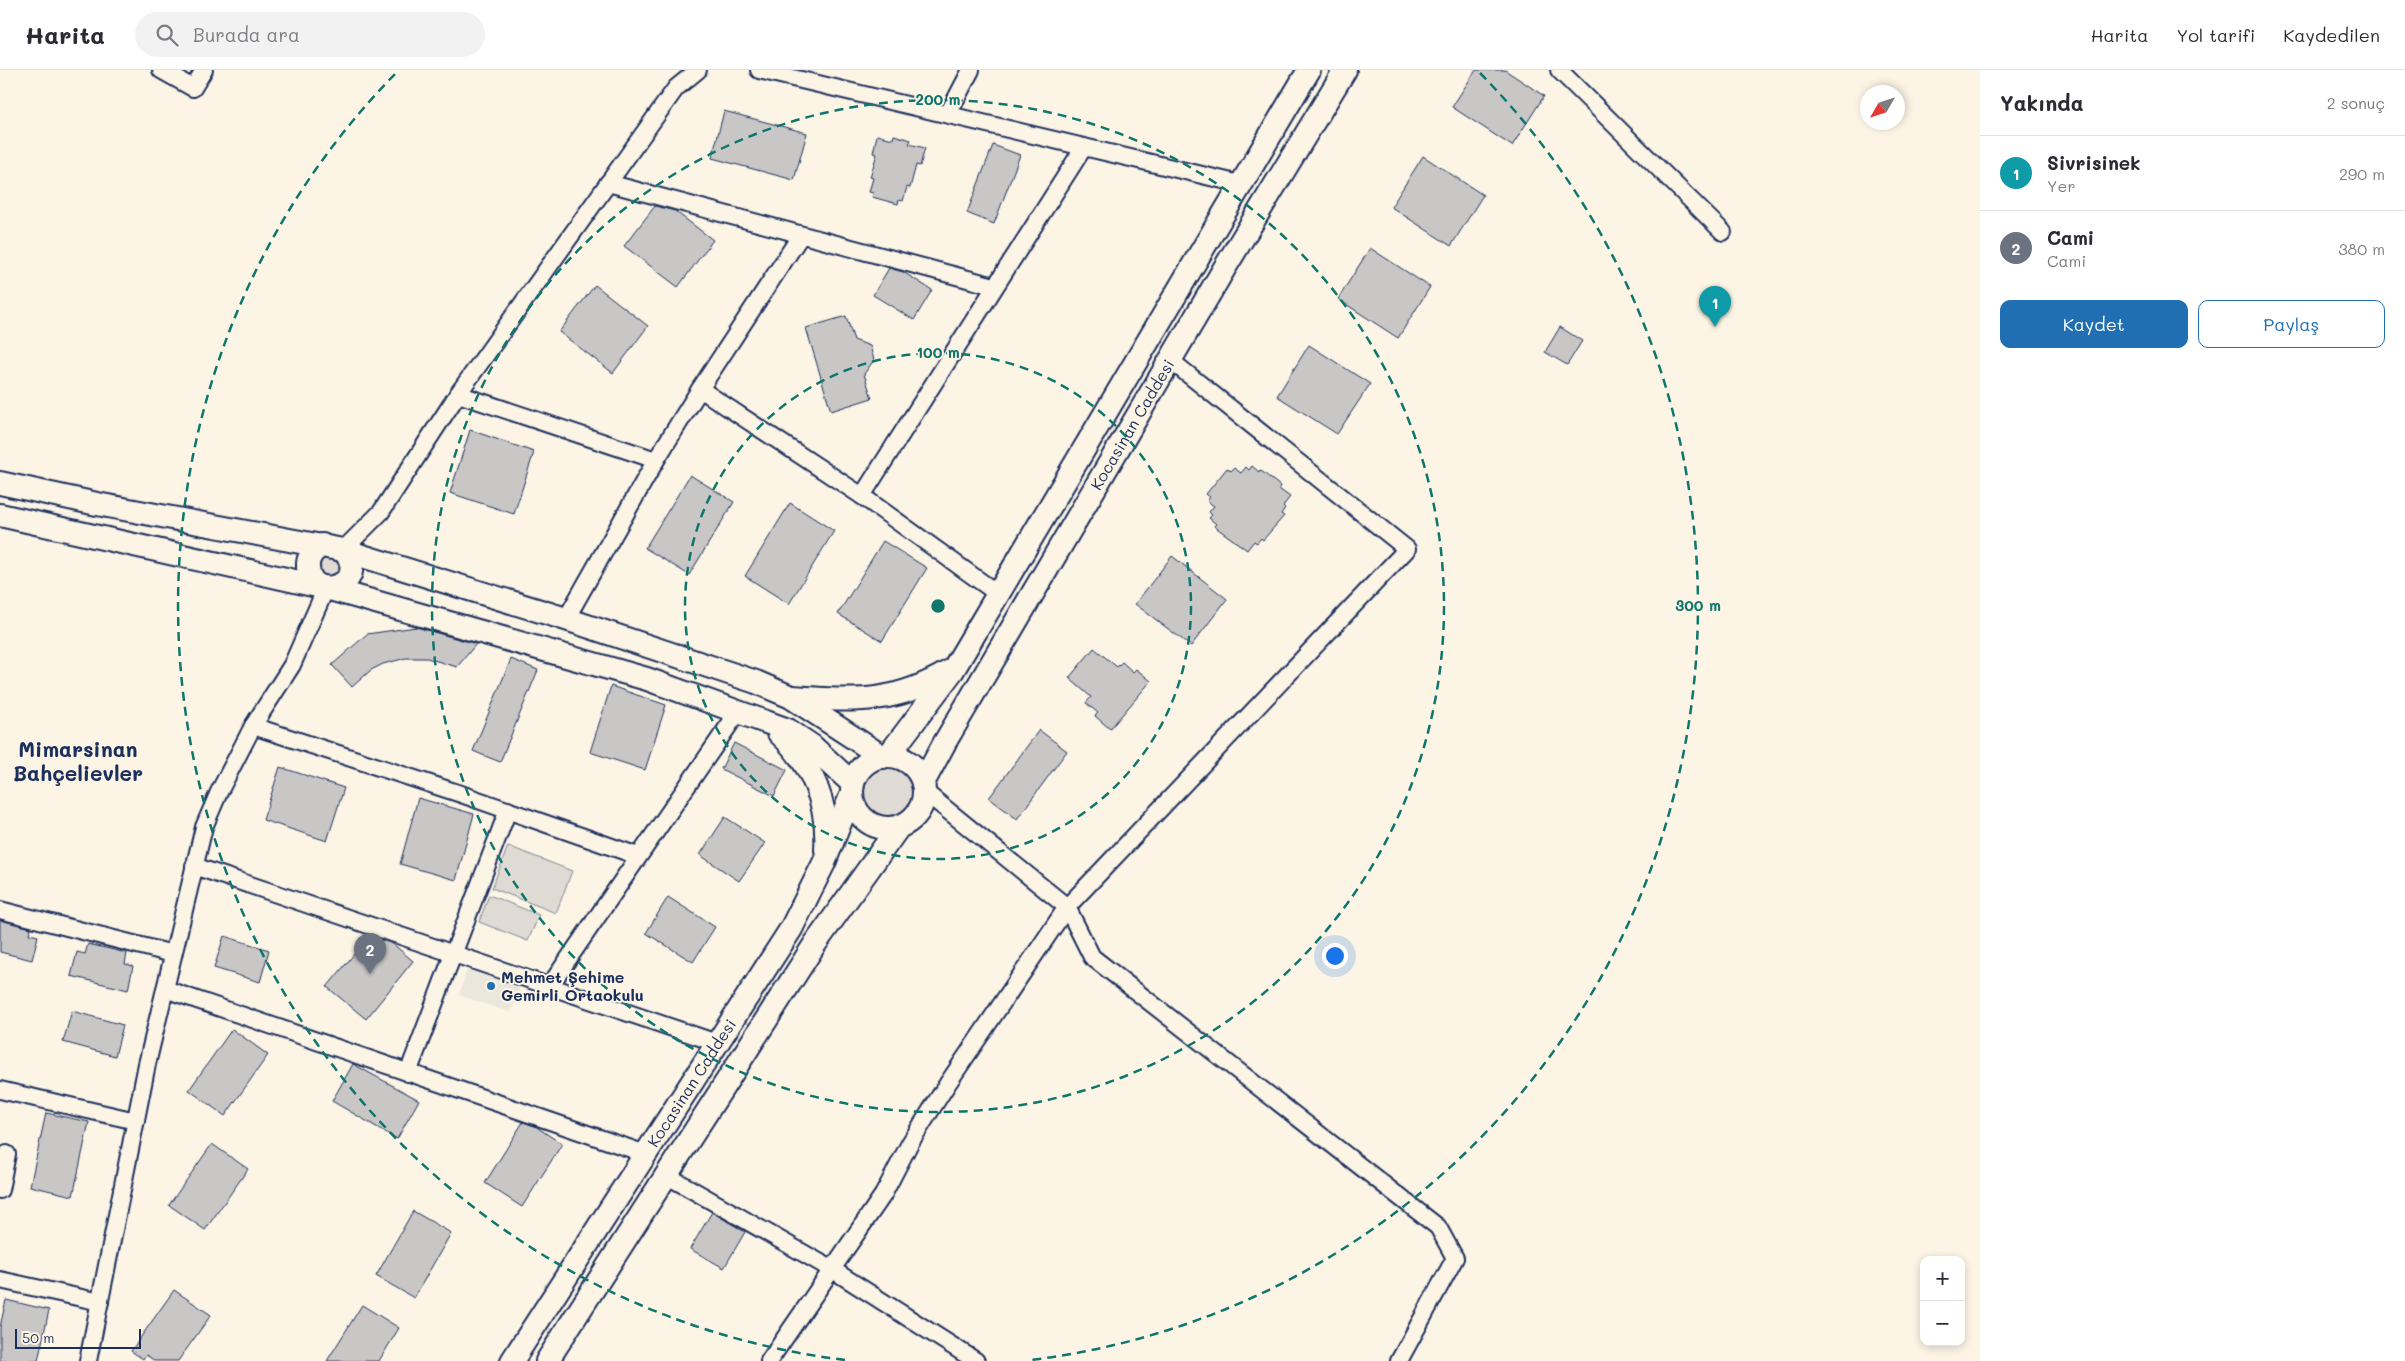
<!DOCTYPE html>
<html lang="tr">
<head>
<meta charset="utf-8">
<style>
  :root { --surface:#fff; --page:#f2f2f3; --text:#2b2b33; --muted:#7c7c81; --line:#e1e1e2; --accent:#1f6fb2 }
  body { margin:0; font-family:Mali,sans-serif; background:var(--page); color:var(--text) }
  .controls { position:absolute; right:15px; bottom:15px; display:grid; overflow:hidden; border-radius:10px; box-shadow:0 2px 8px #0003 }
  .controls button { width:45px; height:45px; display:grid; place-items:center; padding:0; border:0; border-bottom:1px solid var(--line); background:var(--surface); color:var(--text); font:25px sans-serif }
  .compass { position:absolute; left:1860px; top:15px; width:45px; height:45px; border-radius:50%; background:var(--surface); box-shadow:0 2px 8px #0003; rotate:231deg }
  .scale { position:absolute; left:15px; bottom:12px; width:126px; box-sizing:border-box; padding-left:5px; border:2px solid #1b2f5e; border-top:0; font-size:14px; line-height:18px; white-space:nowrap; color:#1b2f5e; -webkit-text-stroke:4px #fcf5e5; paint-order:stroke }
  .you { position:absolute; left:1334px; top:885px; width:18px; height:18px; margin:-12px; border:4px solid #fff; border-radius:50%; background:#1a73e8; box-shadow:0 0 0 8px #1a73e833 }
  .badge { display:grid; place-items:center; width:32px; height:32px; border-radius:50%; background:var(--accent); color:#fff; font-size:16px; font-weight:700 }
  .pin { position:absolute; translate:-50% -41px; filter:drop-shadow(0 1px 2px #0008) }
  .pin::after { content:''; position:absolute; top:26px; width:18px; height:15px; background:inherit; clip-path:polygon(0 0,100% 0,50% 100%) }
  .list { margin:0; padding:0; list-style:none }
  h2 { display:flex; justify-content:space-between; align-items:center; height:65px; margin:0; padding:0 20px; font-size:21px }
  h2 small { font-size:16px; font-weight:400; color:var(--muted) }
  .list li { display:grid; grid-template-columns:32px 1fr auto; gap:15px; align-items:center; box-sizing:border-box; height:75px; padding:0 20px; border-top:1px solid var(--line) }
  .list b { display:block; font-size:19px; white-space:nowrap }
  .list p { margin:0; font-size:16px; white-space:nowrap; color:var(--muted) }
  .list em { font-size:16px; font-style:normal; color:var(--muted) }
  .actions { display:flex; gap:10px; padding:15px 20px }
  .actions a { flex:1; padding:11px 0; border:1px solid var(--accent); border-radius:10px; text-align:center; font-size:18px; color:var(--accent) }
  .actions .main { background:var(--accent); color:#fff }
  .icon { flex:none; width:28px; height:28px; fill:none; stroke:currentColor; stroke-width:2; stroke-linecap:round; stroke-linejoin:round }
  .map { position:relative; flex:none; width:1980px; height:1291px; overflow:hidden }
  header { display:flex; align-items:center; gap:30px; box-sizing:border-box; height:70px; padding:0 25px; background:var(--surface); border-bottom:1px solid var(--line) }
  header strong { font-size:24px }
  nav { display:flex; gap:28px; margin-inline-start:auto; font-size:18px }
  .search { width:350px; height:45px; background:var(--page); display:flex; align-items:center; gap:12px; box-sizing:border-box; padding:0 18px; border-radius:28px; color:var(--muted); font-size:19px }
  main { display:flex }
  aside { flex:1; background:var(--surface) }
  .map>svg:first-child { display:block }
  .built { fill:#ece7dc }
  .green { fill:#dfdbd4; stroke:#7d8599 }
  .building { fill:#c8c7c6; stroke:#1b2f5e }
  .lines { fill:none; stroke-linecap:round; stroke-linejoin:round }
  .street-casing { stroke:#1b2f5e; stroke-width:20 }
  .secondary-casing { stroke:#1b2f5e; stroke-width:26 }
  .street { stroke:#fcf5e5; stroke-width:16 }
  .secondary { stroke:#fcf5e5; stroke-width:22 }
  .ring { fill:none; stroke:#0f766e; stroke-width:2.5; stroke-dasharray:9 6 }
  .poi-dot { fill:#1f6fb2; stroke:#fcf5e5; stroke-width:2 }
  .labels { text-anchor:middle; stroke-width:4; stroke-linejoin:round; paint-order:stroke }
  .street-label { font-size:16px; fill:#1b2f5e; stroke:#fcf5e5 }
  .poi-label { font-size:16px; font-weight:bold; fill:#1b2f5e; stroke:#fcf5e5; text-anchor:start }
  .district-label { font-size:21px; font-weight:bold; fill:#1b2f5e; stroke:#fcf5e5 }
  .centre { fill:#0f766e; stroke:#fcf5e5; stroke-width:2.5 }
  .ring-label { font-size:15px; text-anchor:middle; font-weight:bold; fill:#0f766e; stroke:#fcf5e5; stroke-width:4; stroke-linejoin:round; paint-order:stroke }
</style>
</head>
<body>
<header>
<strong>Harita</strong>
<div class="search"><svg class="icon" aria-label="search" viewBox="0 0 24 24"><circle cx="10" cy="10" r="6"/><path d="M15 15l6 6"/></svg>Burada ara</div>
<nav><a>Harita</a><a>Yol tarifi</a><a>Kaydedilen</a></nav>
</header>
<main>
<div class="map">
<svg width="1980" height="1291" viewBox="0 0 1980 1291">
  <rect width="100%" height="100%" fill="#fcf5e5"/>
  <filter id="ink" filterUnits="userSpaceOnUse"><feTurbulence type="fractalNoise" baseFrequency=".02" numOctaves="2"/><feDisplacementMap in="SourceGraphic" scale="10" xChannelSelector="R" yChannelSelector="G"/><feConvolveMatrix kernelMatrix="1 2 1 2 8 2 1 2 1" color-interpolation-filters="sRGB"/></filter>
  <g filter="url(#ink)">
    <polygon class="built" points="471,889 523,907 511,943 459,925"/>
    <g class="green">
      <polygon points="334,485 346,499 324,511 318,493 324,486"/>
      <circle cx="888" cy="723" r="27"/>
      <polygon points="508,776 572,801 556,843 492,818"/>
      <polygon points="489,825 539,845 528,871 479,852"/>
    </g>
    <g class="building">
      <polygon points="1476,0 1505,0 1544,26 1512,76 1452,37"/>
      <polygon points="724,41 807,63 794,110 712,88"/>
      <polygon points="877,65 893,69 894,65 911,70 909,74 925,78 920,96 916,95 910,118 907,117 903,131 899,130 898,134 872,127 873,123 869,122 873,108 870,107 877,84 873,83"/>
      <polygon points="993,75 1020,85 994,154 967,143"/>
      <polygon points="1423,86 1483,125 1451,176 1391,137"/>
      <polygon points="655,136 675,141 713,170 678,217 624,176"/>
      <polygon points="1370,178 1430,217 1398,268 1338,229"/>
      <polygon points="889,198 903,202 932,220 914,250 873,225"/>
      <polygon points="595,215 648,256 613,303 559,262"/>
      <polygon points="846,246 854,270 870,276 874,290 864,304 872,328 831,341 806,258"/>
      <polygon points="1560,257 1582,271 1567,295 1545,282"/>
      <polygon points="1309,275 1370,314 1337,364 1277,326"/>
      <polygon points="470,360 534,382 514,444 450,423"/>
      <polygon points="1252,396 1259,402 1260,400 1280,416 1279,419 1290,427 1283,436 1285,438 1281,444 1284,446 1263,470 1261,468 1257,473 1254,471 1247,480 1214,456 1216,454 1209,448 1212,445 1209,442 1214,436 1207,431 1210,427 1206,424 1227,398 1231,401 1234,398 1241,403 1246,397 1249,400"/>
      <polygon points="690,405 734,432 689,505 645,478"/>
      <polygon points="790,433 834,461 789,534 745,506"/>
      <polygon points="883,471 927,498 882,571 838,544"/>
      <polygon points="1172,486 1227,529 1191,576 1135,534"/>
      <polygon points="416,557 476,574 457,597 427,588 406,588 383,594 371,600 352,617 332,595 367,564"/>
      <polygon points="1094,578 1117,597 1122,592 1133,602 1136,599 1151,611 1110,659 1095,646 1098,643 1086,633 1091,627 1069,608"/>
      <polygon points="511,589 538,600 500,692 473,681"/>
      <polygon points="611,616 666,635 645,700 590,682"/>
      <polygon points="1039,660 1067,681 1017,749 989,728"/>
      <polygon points="734,673 787,700 774,726 721,699"/>
      <polygon points="280,697 344,718 327,771 263,750"/>
      <polygon points="418,728 474,744 456,810 400,794"/>
      <polygon points="725,747 765,773 739,811 700,785"/>
      <polygon points="668,827 715,857 693,892 646,863"/>
      <polygon points="0,850 31,858 29,864 38,866 32,890 0,882"/>
      <polygon points="224,866 269,880 260,912 214,898"/>
      <polygon points="369,866 393,874 413,891 366,949 327,917"/>
      <polygon points="88,874 127,883 125,894 133,896 128,920 71,906 77,882 85,884"/>
      <polygon points="72,941 123,955 115,986 63,972"/>
      <polygon points="232,959 268,985 225,1046 189,1020"/>
      <polygon points="353,994 419,1030 397,1069 332,1031"/>
      <polygon points="46,1043 89,1052 73,1126 30,1116"/>
      <polygon points="523,1052 535,1056 562,1074 522,1137 485,1113"/>
      <polygon points="212,1074 248,1099 205,1160 169,1135"/>
      <polygon points="413,1141 451,1163 414,1228 376,1206"/>
      <polygon points="712,1142 745,1162 724,1198 690,1179"/>
      <polygon points="174,1220 211,1245 178,1291 155,1291 146,1285 143,1289 131,1281"/>
      <polygon points="6,1230 49,1240 38,1291 0,1291 0,1257"/>
      <polygon points="362,1235 399,1258 379,1291 327,1291"/>
    </g>
    <g class="lines">
      <defs>
        <g id="street">
          <polyline points="161,0 193,18 204,0"/>
          <polyline points="759,0 1240,114"/>
          <polyline points="1559,0 1723,162"/>
          <polyline points="948,44 971,0"/>
          <polyline points="608,113 994,216"/>
          <polyline points="700,319 801,165"/>
          <polyline points="458,324 656,390"/>
          <polyline points="862,426 1084,77"/>
          <polyline points="343,480 381,442 458,324 676,18 698,0"/>
          <polyline points="566,549 656,390 700,319 862,426 998,524"/>
          <polyline points="253,656 461,724 638,786"/>
          <polyline points="925,722 1067,837 1092,887 1438,1157 1455,1188 1399,1291"/>
          <polyline points="194,796 717,973"/>
          <polyline points="0,840 173,884"/>
          <polyline points="549,917 738,642"/>
          <polyline points="165,919 646,1084"/>
          <polyline points="408,1003 508,740"/>
          <polyline points="0,1020 136,1051"/>
          <polyline points="666,1105 833,1200 976,1291"/>
          <polyline points="0,1120 7,1084"/>
          <polyline points="0,1210 100,1232"/>
          <polyline points="88,1291 147,994 204,757 219,722 253,656 292,595 326,518"/>
          <polyline points="769,1291 883,1125 910,1073 948,1013 1067,837 1407,479 1170,290"/>
        </g>
        <g id="secondary">
          <polyline points="0,413 97,434 343,480 566,549 756,612 791,627 883,687"/>
          <polyline points="0,445 326,518 647,609 788,660 812,676 853,714"/>
          <path d="M322 475C314 480 307 487 308 497 310 536 374 513 343 480"/>
          <path d="M793 627C855 631 893 635 950 601"/>
          <path d="M779 663C812 693 829 735 826 780"/>
          <circle cx="888" cy="722" r="36"/>
          <polyline points="888,686 953,600 1309,0"/>
          <path id="s1" d="M923 713 945 672 1224 199 1345 0"/>
          <path id="s2" d="M512 1291 791 859 824 793 852 723"/>
          <polyline points="547,1291 815,874 898,758"/>
        </g>
      </defs>
      <use href="#street" class="street-casing"/>
      <use href="#secondary" class="secondary-casing"/>
      <use href="#street" class="street"/>
      <use href="#secondary" class="secondary"/>
    </g>
  </g>
  <g class="ring">
    <circle cx="938" cy="536" r="253"/>
    <circle cx="938" cy="536" r="506"/>
    <path d="M845 1290A760 760 0 0 1 396 3M1480 3A760 760 0 0 1 1031 1290"/>
  </g>
  <circle class="poi-dot" cx="491" cy="916" r="5"/>
  <g class="labels">
    <g class="street-label">
      <text dy="6" stroke="none"><textPath href="#s1" startOffset="415">Kocasinan Caddesi</textPath></text>
      <text dy="6" stroke="none"><textPath href="#s2" startOffset="331">Kocasinan Caddesi</textPath></text>
    </g>
    <g class="poi-label">
      <text x="501" y="913">Mehmet Şehime<tspan x="501" dy="18">Gemirli Ortaokulu</tspan></text>
    </g>
    <g class="district-label">
      <text x="78" y="687">Mimarsinan<tspan x="78" dy="24">Bahçelievler</tspan></text>
    </g>
  </g>
  <circle cx="938" cy="536" r="8" class="centre"/>
  <g class="ring-label">
    <text x="938" y="35">200 m</text>
    <text x="938" y="288">100 m</text>
    <text x="1698" y="541">300 m</text>
  </g>
</svg>
<div class="controls">
<button>+</button>
<button>−</button>
</div>
<svg class="compass" viewBox="-18 -18 36 36"><path d="M0-13l5 13h-10z" fill="#e53935"/><path d="M0 13l5-13h-10z" fill="#7c7c81"/></svg>
<div class="scale">50 m</div>
<div class="you"></div>
<div class="pin badge" style="left:1715px;top:257px;background:#0f9aa8">1</div>
<div class="pin badge" style="left:370px;top:904px;background:#6b7280">2</div>
</div>
<aside>
<h2>Yakında<small>2 sonuç</small></h2>
<ul class="list">
<li><span class="badge" style="background:#0f9aa8">1</span><div><b>Sivrisinek</b><p>Yer</p></div><em>290 m</em></li>
<li><span class="badge" style="background:#6b7280">2</span><div><b>Cami</b><p>Cami</p></div><em>380 m</em></li>
</ul>
<div class="actions"><a class="main">Kaydet</a><a>Paylaş</a></div>
</aside>
</main>
</body>
</html>
